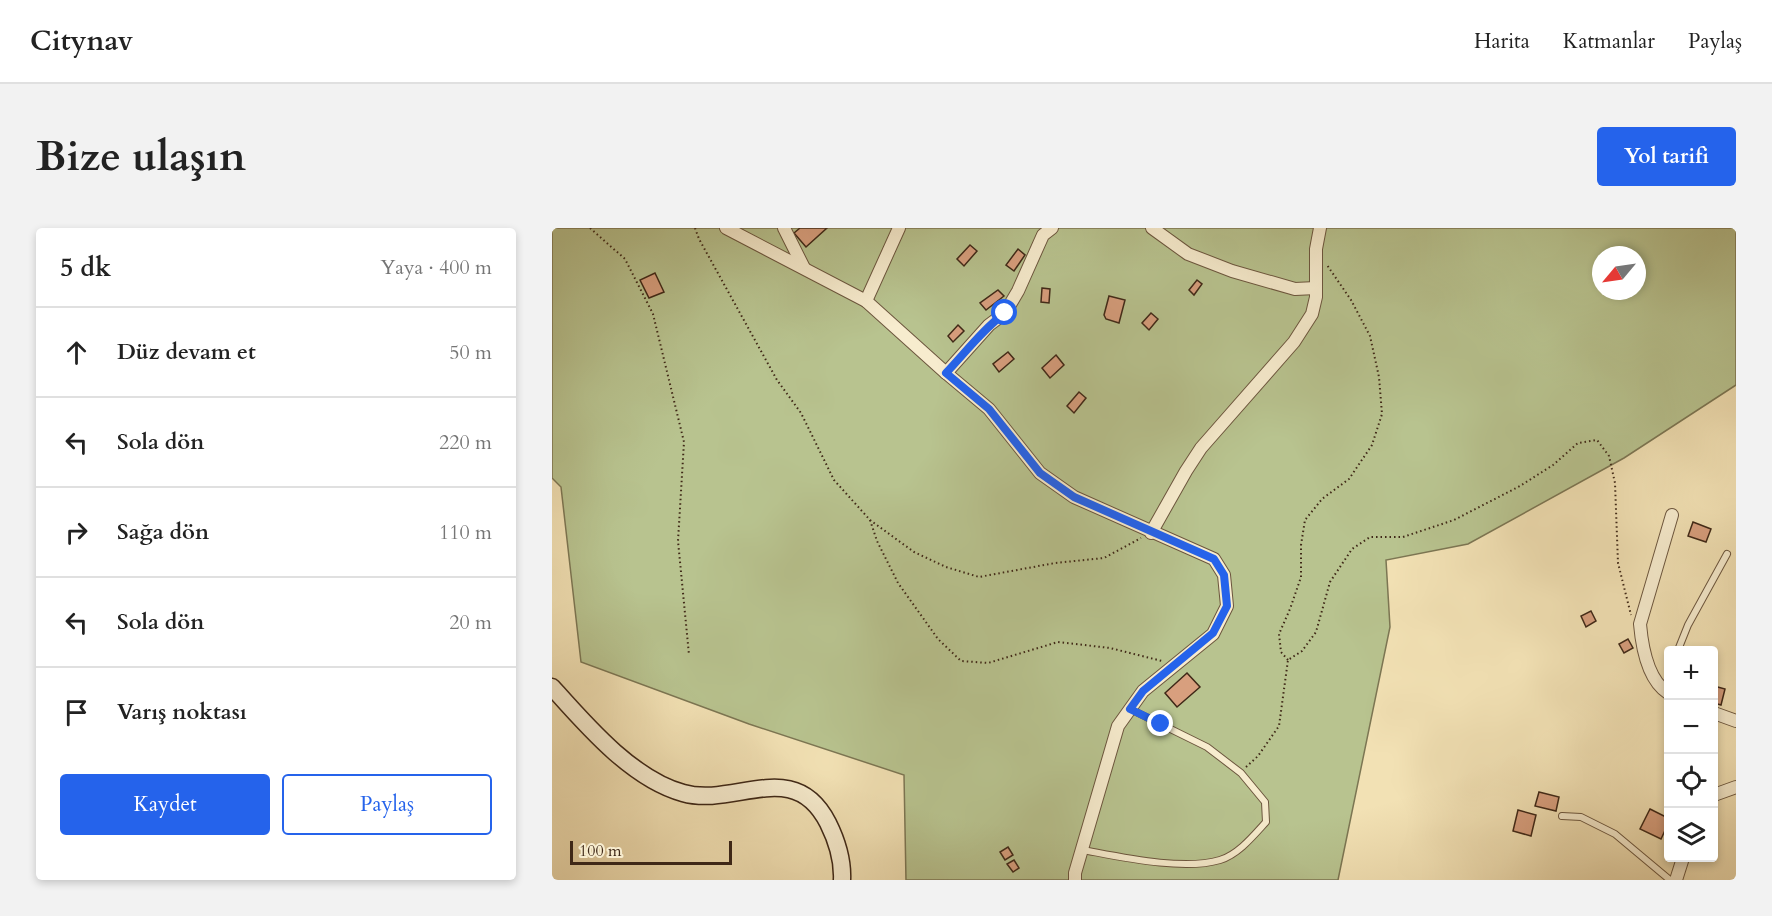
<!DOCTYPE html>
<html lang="tr">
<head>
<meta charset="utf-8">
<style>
  :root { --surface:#fff; --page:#f2f2f2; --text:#222; --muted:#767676; --line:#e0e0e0; --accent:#2563eb }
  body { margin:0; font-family:Cardo,serif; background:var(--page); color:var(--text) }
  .controls { position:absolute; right:18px; bottom:18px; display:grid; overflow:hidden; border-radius:6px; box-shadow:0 3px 9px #0003 }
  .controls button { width:54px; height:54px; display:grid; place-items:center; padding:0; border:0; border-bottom:2px solid var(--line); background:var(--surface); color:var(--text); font:30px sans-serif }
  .compass { position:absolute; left:1040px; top:18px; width:54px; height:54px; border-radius:50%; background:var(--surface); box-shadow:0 3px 9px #0003; rotate:241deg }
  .scale { position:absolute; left:18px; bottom:15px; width:162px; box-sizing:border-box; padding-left:6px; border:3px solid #3f2817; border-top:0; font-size:16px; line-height:21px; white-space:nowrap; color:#3f2817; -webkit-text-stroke:4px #f7ecce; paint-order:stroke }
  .stop { position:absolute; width:18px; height:18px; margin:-14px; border:4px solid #2563eb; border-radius:50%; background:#fff }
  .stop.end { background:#2563eb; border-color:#fff; box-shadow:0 2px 6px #0008 }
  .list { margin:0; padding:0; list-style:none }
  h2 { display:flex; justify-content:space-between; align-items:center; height:78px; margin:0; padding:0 24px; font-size:26px }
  h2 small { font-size:20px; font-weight:400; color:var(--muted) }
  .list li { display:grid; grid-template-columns:39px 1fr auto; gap:18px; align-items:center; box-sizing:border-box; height:90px; padding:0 24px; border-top:2px solid var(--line) }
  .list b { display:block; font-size:22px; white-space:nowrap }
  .list em { font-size:20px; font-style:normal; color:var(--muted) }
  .actions { display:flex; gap:12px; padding:18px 24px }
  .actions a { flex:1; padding:14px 0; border:2px solid var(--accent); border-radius:6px; text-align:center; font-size:21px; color:var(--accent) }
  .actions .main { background:var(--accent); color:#fff }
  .icon { flex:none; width:33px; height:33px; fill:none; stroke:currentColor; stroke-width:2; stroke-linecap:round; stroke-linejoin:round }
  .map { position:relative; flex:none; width:1184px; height:652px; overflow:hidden; border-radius:6px }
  header { display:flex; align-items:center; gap:36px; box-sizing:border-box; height:84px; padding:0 30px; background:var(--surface); border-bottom:2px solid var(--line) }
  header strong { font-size:28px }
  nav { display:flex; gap:33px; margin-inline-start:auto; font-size:21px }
  .intro { display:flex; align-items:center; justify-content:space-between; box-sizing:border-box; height:144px; padding:0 36px }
  h1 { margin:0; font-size:42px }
  .button { padding:15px 27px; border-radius:6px; background:var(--accent); color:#fff; font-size:21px; font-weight:700 }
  main { display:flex; gap:36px; padding:0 36px }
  aside { flex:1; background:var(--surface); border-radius:6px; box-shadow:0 3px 9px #0003 }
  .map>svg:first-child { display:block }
  .green { fill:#b8c38f; stroke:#7c7653; stroke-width:1.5; fill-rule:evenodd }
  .building { fill:#d89f7e; stroke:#3f2817; stroke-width:1.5 }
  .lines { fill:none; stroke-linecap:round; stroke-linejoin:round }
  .lane-casing { stroke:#6c563e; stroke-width:8 }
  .street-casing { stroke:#6c563e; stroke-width:14 }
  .secondary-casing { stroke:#3f2817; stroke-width:19 }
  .path { stroke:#3f2817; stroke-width:2; stroke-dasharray:1.5 3; stroke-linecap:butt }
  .lane { stroke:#f7ecce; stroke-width:6 }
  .street { stroke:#f7ecce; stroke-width:12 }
  .secondary { stroke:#f7ecce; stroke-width:16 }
  .route { stroke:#2563eb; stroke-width:8 }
</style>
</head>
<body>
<header>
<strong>Citynav</strong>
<nav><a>Harita</a><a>Katmanlar</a><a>Paylaş</a></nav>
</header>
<div class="intro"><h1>Bize ulaşın</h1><a class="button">Yol tarifi</a></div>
<main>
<aside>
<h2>5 dk<small>Yaya · 400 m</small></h2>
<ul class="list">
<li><svg class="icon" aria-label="ahead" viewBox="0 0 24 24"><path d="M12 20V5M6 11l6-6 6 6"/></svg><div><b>Düz devam et</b></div><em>50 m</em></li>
<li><svg class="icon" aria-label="left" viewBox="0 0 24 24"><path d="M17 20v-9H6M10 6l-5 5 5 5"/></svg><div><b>Sola dön</b></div><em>220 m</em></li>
<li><svg class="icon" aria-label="right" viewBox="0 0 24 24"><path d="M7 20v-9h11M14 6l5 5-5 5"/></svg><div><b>Sağa dön</b></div><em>110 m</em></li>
<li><svg class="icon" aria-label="left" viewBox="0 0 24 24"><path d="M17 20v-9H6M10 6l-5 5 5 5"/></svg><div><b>Sola dön</b></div><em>20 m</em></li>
<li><svg class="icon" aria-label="arrive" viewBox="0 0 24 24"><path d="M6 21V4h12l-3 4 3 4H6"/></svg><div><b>Varış noktası</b></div></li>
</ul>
<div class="actions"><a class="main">Kaydet</a><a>Paylaş</a></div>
</aside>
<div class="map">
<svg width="1184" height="652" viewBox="0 0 1184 652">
  <rect width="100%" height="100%" fill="#f2e1b4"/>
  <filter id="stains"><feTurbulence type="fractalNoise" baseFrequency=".00333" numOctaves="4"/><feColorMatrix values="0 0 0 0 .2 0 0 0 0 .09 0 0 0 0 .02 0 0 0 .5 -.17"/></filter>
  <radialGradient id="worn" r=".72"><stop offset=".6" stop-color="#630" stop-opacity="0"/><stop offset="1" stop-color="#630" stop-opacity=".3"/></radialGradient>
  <path class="green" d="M0 0H1184V157L1072 230 916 316 834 332 838 399 786 652H354L352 547 197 496 29 434 9 259 0 250ZM1049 27H1085V63H1049Z"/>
  <g class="building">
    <polygon points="248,0 275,0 254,19 242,5"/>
    <polygon points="418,17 425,23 412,38 405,31"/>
    <polygon points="466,21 473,27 462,43 454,37"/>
    <polygon points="103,45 112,64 97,70 88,52"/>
    <polygon points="645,52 650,56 642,67 637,62"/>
    <polygon points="490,60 498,61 497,75 489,74"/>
    <polygon points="446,62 452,68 434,82 428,75"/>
    <polygon points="557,68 573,72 567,95 554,91 552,87"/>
    <polygon points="599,85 606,91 597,102 590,95"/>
    <polygon points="406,97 412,103 401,114 396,108"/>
    <polygon points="456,124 462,131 447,144 441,136"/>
    <polygon points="504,127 512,137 498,150 490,140"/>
    <polygon points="527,164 534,170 522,185 515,178"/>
    <polygon points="1141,294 1159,301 1154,314 1136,308"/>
    <polygon points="1039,383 1044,393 1034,399 1029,388"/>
    <polygon points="1076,411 1081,420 1072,425 1067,416"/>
    <polygon points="635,445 648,459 625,479 613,465"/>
    <polygon points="1162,458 1173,461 1169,477 1162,475"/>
    <polygon points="987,564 1007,569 1004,583 983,578"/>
    <polygon points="1098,581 1116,590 1116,596 1109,611 1088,601"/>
    <polygon points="966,582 984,587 979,608 961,603"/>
    <polygon points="456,619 461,627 453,632 448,624"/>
    <polygon points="462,632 467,640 461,644 455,636"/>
  </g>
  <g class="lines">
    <defs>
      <g id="lane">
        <polyline points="1126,422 1136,397 1175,326"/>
        <polyline points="1010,588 1029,589 1063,606 1118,652"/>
        <path d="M531 622C569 629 631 643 668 632 687 626 702 607 714 594L713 574 689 545 655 519 578 481"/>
      </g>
      <g id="street">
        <polyline points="174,0 314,73 394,145 437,181 488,245 522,269 662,331 672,347 675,378 661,406 591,463 566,498 523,645 523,652"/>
        <polyline points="232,0 252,40"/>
        <polyline points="600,0 636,26 680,43 743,61 764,60"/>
        <polyline points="314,73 347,0"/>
        <polyline points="394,145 437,97 453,85 466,63 491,7 500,0"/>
        <polyline points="599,305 634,243 649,220 742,114 760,86 764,69 764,21 768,0"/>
        <path d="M1116 465C1096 452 1090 419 1088 396L1120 287"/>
        <polyline points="1162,485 1184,493"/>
        <polyline points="1162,567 1184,559"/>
        <polyline points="1124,652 1131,630"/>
      </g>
      <path id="secondary" d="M0 459C34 497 80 551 131 565 183 580 242 528 276 595 285 613 291 631 290 652"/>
    </defs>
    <use href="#lane" class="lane-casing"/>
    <use href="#street" class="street-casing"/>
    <use href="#secondary" class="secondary-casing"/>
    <g class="path">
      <polyline points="38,0 73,31 101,86 132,214 126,313 137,427"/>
      <polyline points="143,0 147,11 225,152 249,185 282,252 318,292 362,324 394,339 427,349 503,335 552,330 589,310"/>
      <polyline points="318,292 325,313 346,355 386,411 409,433 436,435 506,414 558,420 610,433"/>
      <polyline points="736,432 729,424 727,406 738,381 749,349 749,317 753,292 770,271 797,251 820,217 830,186 827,149 818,108 799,72 775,37"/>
      <polyline points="694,539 706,528 727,498 736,432 750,423 764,404 778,354 800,321 818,309 851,309 902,292 968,258 1001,237 1026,215 1045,212 1057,228 1063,255 1066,335 1079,387"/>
    </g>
    <use href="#lane" class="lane"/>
    <use href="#street" class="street"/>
    <use href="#secondary" class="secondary"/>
  </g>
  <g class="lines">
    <path class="route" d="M453 85C431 101 413 125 394 145L437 181 488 245 522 269 662 331 672 347 675 378 661 405 591 463 578 481 609 496"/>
  </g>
  <rect width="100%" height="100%" filter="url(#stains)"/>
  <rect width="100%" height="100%" fill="url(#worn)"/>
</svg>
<div class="controls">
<button>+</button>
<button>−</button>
<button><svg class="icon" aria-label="locate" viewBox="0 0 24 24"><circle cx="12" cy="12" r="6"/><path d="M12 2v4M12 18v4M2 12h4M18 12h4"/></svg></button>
<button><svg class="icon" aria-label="layers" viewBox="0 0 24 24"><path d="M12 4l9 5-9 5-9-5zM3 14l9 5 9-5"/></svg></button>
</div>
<svg class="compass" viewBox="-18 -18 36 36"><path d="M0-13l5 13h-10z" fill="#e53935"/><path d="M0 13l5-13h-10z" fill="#767676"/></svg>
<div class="scale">100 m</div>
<div class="stop" style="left:453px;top:85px"></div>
<div class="stop end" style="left:609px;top:496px"></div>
</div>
</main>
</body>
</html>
